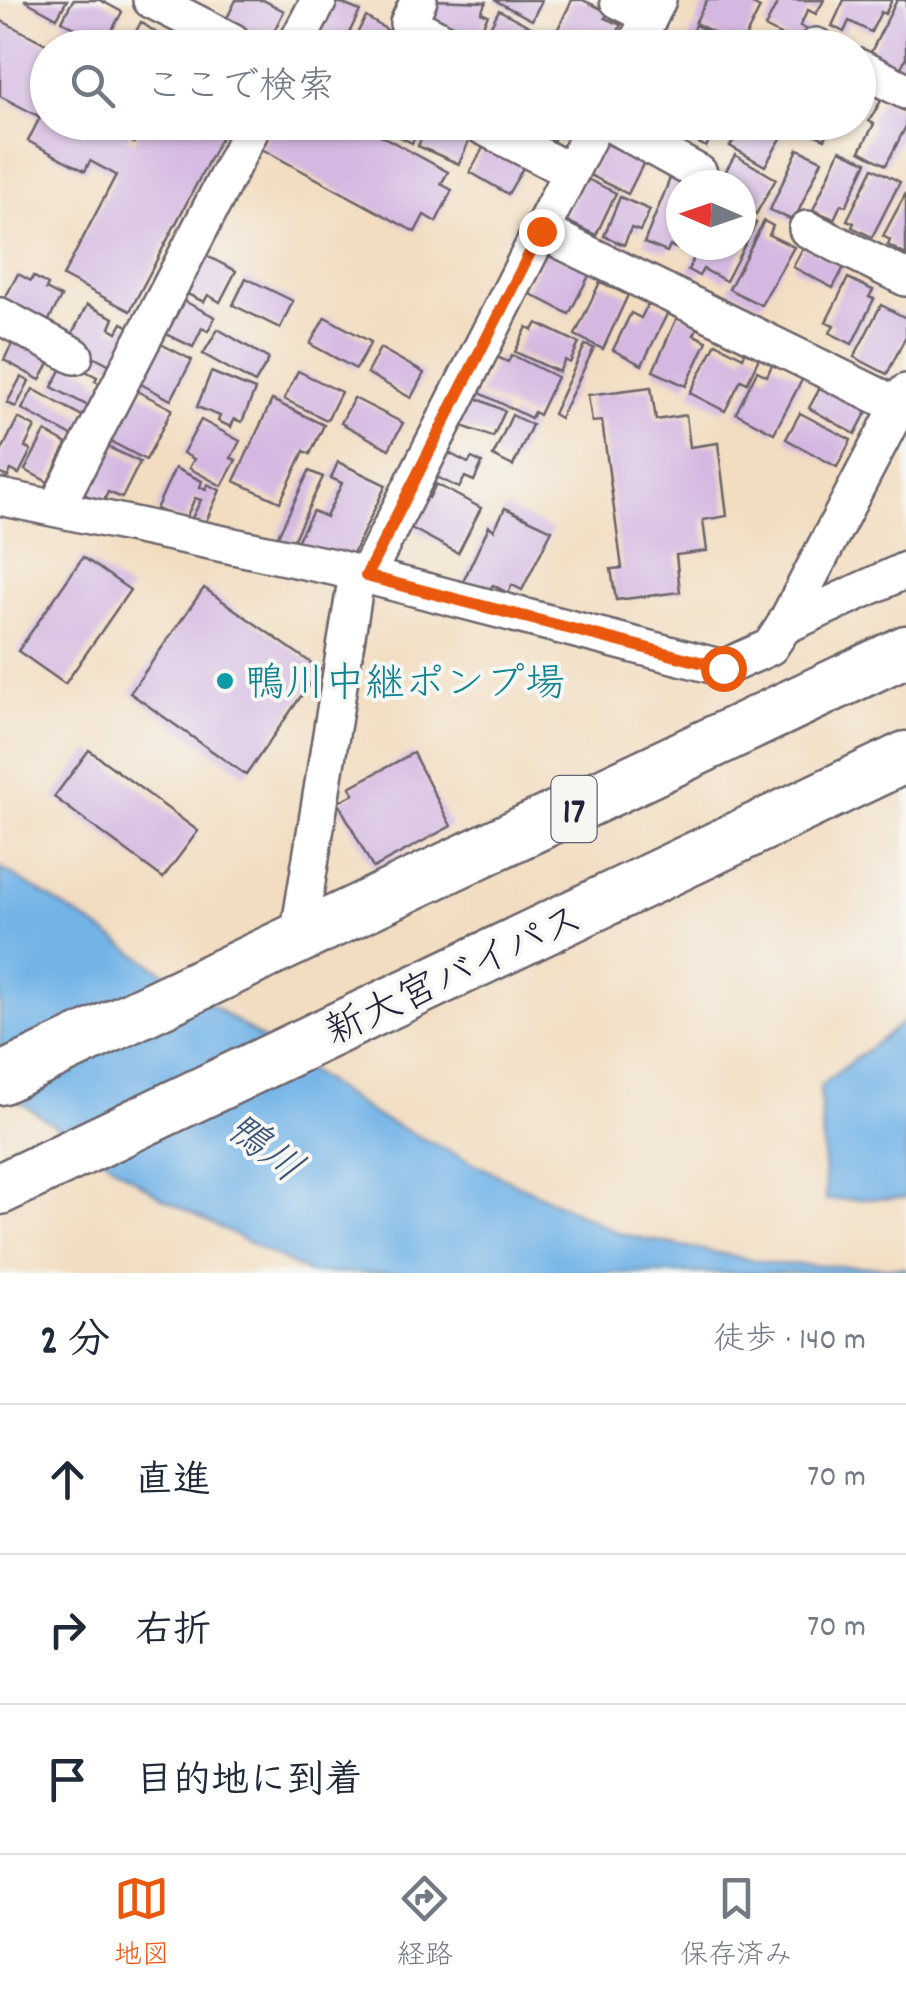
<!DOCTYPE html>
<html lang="ja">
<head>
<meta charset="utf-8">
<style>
  :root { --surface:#fff; --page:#f2f2f3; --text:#1f2937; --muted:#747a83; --line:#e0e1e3; --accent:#ea580c }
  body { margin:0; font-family:Dekko,"Klee One",sans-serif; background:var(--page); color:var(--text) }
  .compass { position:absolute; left:666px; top:170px; width:90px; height:90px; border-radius:50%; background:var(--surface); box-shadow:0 2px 8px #0004; rotate:272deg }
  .stop { position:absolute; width:30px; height:30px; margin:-22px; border:8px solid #ea580c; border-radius:50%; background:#fff }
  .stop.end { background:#ea580c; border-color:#fff; box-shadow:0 2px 10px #0008 }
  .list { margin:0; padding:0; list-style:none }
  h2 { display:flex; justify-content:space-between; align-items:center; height:130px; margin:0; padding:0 40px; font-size:42px }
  h2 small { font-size:32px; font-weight:400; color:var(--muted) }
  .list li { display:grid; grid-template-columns:65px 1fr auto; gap:30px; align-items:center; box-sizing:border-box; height:150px; padding:0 40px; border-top:2px solid var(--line) }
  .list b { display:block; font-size:38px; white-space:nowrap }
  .list em { font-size:32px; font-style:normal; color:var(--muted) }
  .icon { flex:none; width:55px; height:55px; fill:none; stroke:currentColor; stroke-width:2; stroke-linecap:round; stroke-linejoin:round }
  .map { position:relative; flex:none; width:906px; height:1273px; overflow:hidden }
  .search { position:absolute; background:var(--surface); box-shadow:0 2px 8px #0004; left:30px; right:30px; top:30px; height:110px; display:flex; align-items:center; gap:25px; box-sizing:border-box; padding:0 35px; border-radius:55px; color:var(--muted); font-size:38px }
  .sheet { height:580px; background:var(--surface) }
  nav { display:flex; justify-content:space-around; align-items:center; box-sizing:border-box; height:140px; border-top:2px solid var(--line); background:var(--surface); font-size:28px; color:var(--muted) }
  nav a { display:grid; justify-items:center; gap:5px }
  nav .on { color:var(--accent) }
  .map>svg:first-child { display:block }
  .water { fill:#73b4e7; stroke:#4a6b91; stroke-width:2.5 }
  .building { fill:#d4b8e1 }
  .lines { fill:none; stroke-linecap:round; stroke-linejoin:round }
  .minor-casing { stroke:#6b636a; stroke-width:40 }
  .highway-casing { stroke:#6b636a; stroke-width:55 }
  .minor { stroke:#fff; stroke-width:35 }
  .highway { stroke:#fff; stroke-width:50 }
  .route { stroke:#ea580c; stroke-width:12 }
  .culture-dot { fill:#0f9aa8; stroke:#f6f6f2; stroke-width:4 }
  .labels { text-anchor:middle; stroke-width:8; stroke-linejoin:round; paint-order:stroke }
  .shield { fill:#f6f6f2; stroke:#626272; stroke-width:2.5 }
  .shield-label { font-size:38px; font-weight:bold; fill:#22223b }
  .culture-label { font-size:40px; fill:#0d838f; stroke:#f6f6f2; text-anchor:start }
  .street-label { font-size:40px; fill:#22223b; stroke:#f6f6f2 }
  .water-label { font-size:42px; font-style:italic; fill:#3e5577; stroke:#f6f6f2 }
</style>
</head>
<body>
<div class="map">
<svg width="906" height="1273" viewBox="0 0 906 1273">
  <rect width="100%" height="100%" fill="#f6f6f2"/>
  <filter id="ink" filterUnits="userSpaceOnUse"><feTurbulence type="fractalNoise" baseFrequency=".01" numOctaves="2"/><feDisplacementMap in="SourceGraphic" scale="20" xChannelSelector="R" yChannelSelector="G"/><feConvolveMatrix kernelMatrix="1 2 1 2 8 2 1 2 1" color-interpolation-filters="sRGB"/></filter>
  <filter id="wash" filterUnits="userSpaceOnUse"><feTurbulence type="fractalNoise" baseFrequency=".0048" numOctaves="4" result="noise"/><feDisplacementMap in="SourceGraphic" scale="40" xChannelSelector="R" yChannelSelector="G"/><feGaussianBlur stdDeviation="2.25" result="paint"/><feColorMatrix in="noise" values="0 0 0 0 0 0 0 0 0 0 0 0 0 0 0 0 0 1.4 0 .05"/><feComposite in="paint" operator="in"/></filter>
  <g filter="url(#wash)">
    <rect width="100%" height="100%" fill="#f2ddc1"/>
    <g class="water">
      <polygon points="0,867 95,926 376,1116 621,1234 773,1264 906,1268 906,1273 309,1273 160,1197 0,1088"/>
      <polygon points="906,1020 906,1198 826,1200 820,1086"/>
    </g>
    <g id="blocks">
      <g class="building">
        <polygon points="24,0 67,0 57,18"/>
        <polygon points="73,0 100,0 122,12 104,44 62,21"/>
        <polygon points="236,0 263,0 284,11 270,39 266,36 260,48 239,48 223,26"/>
        <polygon points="333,0 360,11 344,43 338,40 335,48 314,38"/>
        <polygon points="432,0 486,2 481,12 488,15 474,43 428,21"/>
        <polygon points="494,0 542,0 532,20"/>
        <polygon points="572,0 583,0 608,12 605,18 621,25 610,48 586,48 556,33"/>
        <polygon points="707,0 744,0 760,8 741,46 695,23"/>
        <polygon points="779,0 824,0 816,14 808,10 800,26 811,32 803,47 765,27"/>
        <polygon points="844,0 892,0 885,14 881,12 871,32 849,21 844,32 832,26"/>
        <polygon points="897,0 906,0 906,58 900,69 870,54"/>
        <polygon points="499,10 570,48 481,45"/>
        <polygon points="366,17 402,39 397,48 364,48 353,41"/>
        <polygon points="0,20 48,45 48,122 124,122 132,127 126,138 134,143 145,122 229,122 130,311 63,276 116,175 90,161 85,171 28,141 40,117 0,96"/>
        <polygon points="141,22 165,39 160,48 127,48"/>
        <polygon points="695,25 740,48 685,48"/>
        <polygon points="882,99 906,112 906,126 886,165 860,151 874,124 869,121"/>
        <polygon points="274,122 335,122 353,132 358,123 448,172 441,184 452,190 436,222 424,215 415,232 260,148"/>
        <polygon points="381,122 422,122 412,143 379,126"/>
        <polygon points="429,122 437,122 470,138 459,164 418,146"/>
        <polygon points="506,122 563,122 550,147"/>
        <polygon points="676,122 711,122 717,125 706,147 673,129"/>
        <polygon points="733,122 767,122 765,125 783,135 765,166 730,146 734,140 726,135"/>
        <polygon points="796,122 833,122 825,139 795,126"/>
        <polygon points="605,143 644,162 628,194 590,175"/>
        <polygon points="484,146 523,168 508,194 470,172"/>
        <polygon points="798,149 822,160 794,221 770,210"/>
        <polygon points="840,150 867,162 846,206 841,204 834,219 813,210"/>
        <polygon points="735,155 776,179 756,214 741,205 741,185 719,183"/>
        <polygon points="873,168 900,182 872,237 852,227 854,223 847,220"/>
        <polygon points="671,176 693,185 681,185 681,241 678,249 670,246 667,252 644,243"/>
        <polygon points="583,177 616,193 596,235 563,219"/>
        <polygon points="906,193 906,255 888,245 890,240 883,236"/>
        <polygon points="620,197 650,210 640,231 631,228 624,245 604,236"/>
        <polygon points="741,215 756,223 726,281 703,269 699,276 688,270 700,245 741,245"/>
        <polygon points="764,221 773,226 769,235 794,247 761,305 729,289"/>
        <polygon points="804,246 844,267 833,288 793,267"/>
        <polygon points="544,253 593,268 569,314 525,291"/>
        <polygon points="203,254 236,271 220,302 208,295 204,302 183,292"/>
        <polygon points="18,274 31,281 33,276 48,285 46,289 61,297 48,322 5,298"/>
        <polygon points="246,278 293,301 280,328 233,305"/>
        <polygon points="848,278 873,290 869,297 874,299 852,344 830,333 834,325 826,322"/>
        <polygon points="600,282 628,295 603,349 575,335"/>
        <polygon points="182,300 215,317 208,331 202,328 193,347 166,334"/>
        <polygon points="650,300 669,310 642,365 613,350 631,313 641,318"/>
        <polygon points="87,305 114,318 110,328 117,332 122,323 137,331 118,369 78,348 83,339 72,334"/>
        <polygon points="881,305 906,318 906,336 887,374 854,357"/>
        <polygon points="679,313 699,323 694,335 707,341 686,386 653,371"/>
        <polygon points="325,317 371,342 356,369 310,344"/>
        <polygon points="537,323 579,343 570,363 565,360 559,372 515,352 527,327 533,330"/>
        <polygon points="218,329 269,359 255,383 203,354"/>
        <polygon points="15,338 52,358 40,380 4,360"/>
        <polygon points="159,343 192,360 171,400 139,383"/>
        <polygon points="716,343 743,357 747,349 760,356 747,383 741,380 725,411 690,393"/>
        <polygon points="585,345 594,348 560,418 553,414"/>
        <polygon points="380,348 424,373 411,398 367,373"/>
        <polygon points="512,355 557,377 539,415 534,412 531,418 480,393 497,357 508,362"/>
        <polygon points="66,361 97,377 95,381 110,389 98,411 52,387"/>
        <polygon points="773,363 803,378 774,433 736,413 757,371 767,376"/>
        <polygon points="298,371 341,392 327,420 284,399"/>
        <polygon points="211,372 255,390 242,422 234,419 231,427 218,421 220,416 197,407"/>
        <polygon points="21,377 29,381 16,407 7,403"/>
        <polygon points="821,386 867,411 855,434 809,408"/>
        <polygon points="651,387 656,420 686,415 690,447 718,443 727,516 703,520 707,551 676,555 680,592 616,600 611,569 622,568 602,421 592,422 588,395"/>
        <polygon points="33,389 84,417 74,437 22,409"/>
        <polygon points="135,390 172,409 146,460 108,440"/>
        <polygon points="470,395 505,411 493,437 456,424"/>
        <polygon points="354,398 403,423 389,449 341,423"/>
        <polygon points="272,400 324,425 310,454 304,451 280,502 234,481"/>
        <polygon points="800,413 851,440 837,467 786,439"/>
        <polygon points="512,415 532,425 513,466 493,456"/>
        <polygon points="18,418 35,427 25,447 31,450 19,474 11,470 8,477 0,474 0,454"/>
        <polygon points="201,420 240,441 231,458 236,460 222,486 189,468 194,459 183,453"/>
        <polygon points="45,432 67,444 48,482 25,470"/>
        <polygon points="104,445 140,462 122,498 108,492 103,503 81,493"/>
        <polygon points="443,450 468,463 472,458 482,463 474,481 465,477 459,488 431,474"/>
        <polygon points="338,462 386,485 350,560 294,547 313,511 326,517 342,483 331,478"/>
        <polygon points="175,468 202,481 200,487 206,489 207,484 220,490 204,526 191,520 201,500 195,498 184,522 156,509"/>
        <polygon points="309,471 323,477 291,545 277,538"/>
        <polygon points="436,484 481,508 458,553 411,528 417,515 413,512 421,494 429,498"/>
        <polygon points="505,508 552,530 522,590 512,585 508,593 493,585 488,591 462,584 489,526 494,530"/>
        <polygon points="83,557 130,590 65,684 18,651"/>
        <polygon points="204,588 320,669 246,775 130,693"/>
        <polygon points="89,750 198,831 163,878 54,797"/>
        <polygon points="413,753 451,826 373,868 338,802 354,794 350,787"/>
      </g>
    </g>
  </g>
  <g filter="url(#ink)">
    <use href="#blocks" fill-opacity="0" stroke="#6b636a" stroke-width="2.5"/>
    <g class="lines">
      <defs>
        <g id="minor">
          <polyline points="151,0 232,41"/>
          <polyline points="419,0 408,23 457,48"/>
          <polyline points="618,0 650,16"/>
          <polyline points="816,46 819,48"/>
          <polyline points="294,48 319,0"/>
          <polyline points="634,48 658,0"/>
          <polyline points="858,67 906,91"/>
          <polyline points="474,122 571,172"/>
          <polyline points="607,122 699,173"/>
          <polyline points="807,229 906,278"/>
          <polyline points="541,231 899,406"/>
          <polyline points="0,316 75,356"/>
          <polyline points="0,497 333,567 723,668 770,647 784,626 906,392"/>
          <polyline points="56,508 255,122"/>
          <polyline points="366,576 596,122"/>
          <polyline points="784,626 906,570"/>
          <polyline points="298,938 357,574"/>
        </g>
        <g id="highway">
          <polyline points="0,1079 906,651"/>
          <polyline points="0,1189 906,757"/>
        </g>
      </defs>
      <use href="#minor" class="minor-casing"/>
      <use href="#highway" class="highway-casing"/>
      <use href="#minor" class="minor"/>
      <use href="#highway" class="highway"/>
    </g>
  </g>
  <g class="lines" filter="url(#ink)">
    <polyline class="route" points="541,231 366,576 723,668"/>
  </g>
  <circle class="culture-dot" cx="225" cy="681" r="10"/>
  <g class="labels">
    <rect class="shield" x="551.5" y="776" width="45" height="66" rx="8"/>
    <g class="shield-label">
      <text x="574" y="822">17</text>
    </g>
    <g class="culture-label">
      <text x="245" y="695">鴨川中継ポンプ場</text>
    </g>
    <g class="street-label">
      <text transform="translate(453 973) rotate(-25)" y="14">新大宮バイパス</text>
    </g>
    <g class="water-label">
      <text transform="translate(266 1146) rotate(38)" y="15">鴨川</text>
    </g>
  </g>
</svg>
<svg class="compass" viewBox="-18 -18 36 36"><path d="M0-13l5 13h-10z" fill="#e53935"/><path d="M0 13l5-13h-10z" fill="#747a83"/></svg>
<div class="stop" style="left:723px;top:668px"></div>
<div class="stop end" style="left:541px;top:231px"></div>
<div class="search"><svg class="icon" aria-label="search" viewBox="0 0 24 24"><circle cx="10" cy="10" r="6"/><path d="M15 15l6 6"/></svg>ここで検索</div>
</div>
<section class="sheet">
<h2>2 分<small>徒歩 · 140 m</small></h2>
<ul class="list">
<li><svg class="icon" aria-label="ahead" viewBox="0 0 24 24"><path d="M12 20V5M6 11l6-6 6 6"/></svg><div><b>直進</b></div><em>70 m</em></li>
<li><svg class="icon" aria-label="right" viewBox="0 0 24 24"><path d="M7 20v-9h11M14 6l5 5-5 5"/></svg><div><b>右折</b></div><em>70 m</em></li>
<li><svg class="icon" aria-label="arrive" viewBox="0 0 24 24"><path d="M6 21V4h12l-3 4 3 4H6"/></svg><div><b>目的地に到着</b></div></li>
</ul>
</section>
<nav>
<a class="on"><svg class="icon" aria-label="map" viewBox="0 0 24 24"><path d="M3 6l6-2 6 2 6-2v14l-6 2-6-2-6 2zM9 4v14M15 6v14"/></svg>地図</a>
<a><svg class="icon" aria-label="directions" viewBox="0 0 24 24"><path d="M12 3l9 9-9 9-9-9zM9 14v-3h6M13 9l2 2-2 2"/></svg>経路</a>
<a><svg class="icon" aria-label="saved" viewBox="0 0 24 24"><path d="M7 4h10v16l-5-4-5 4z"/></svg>保存済み</a>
</nav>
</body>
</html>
